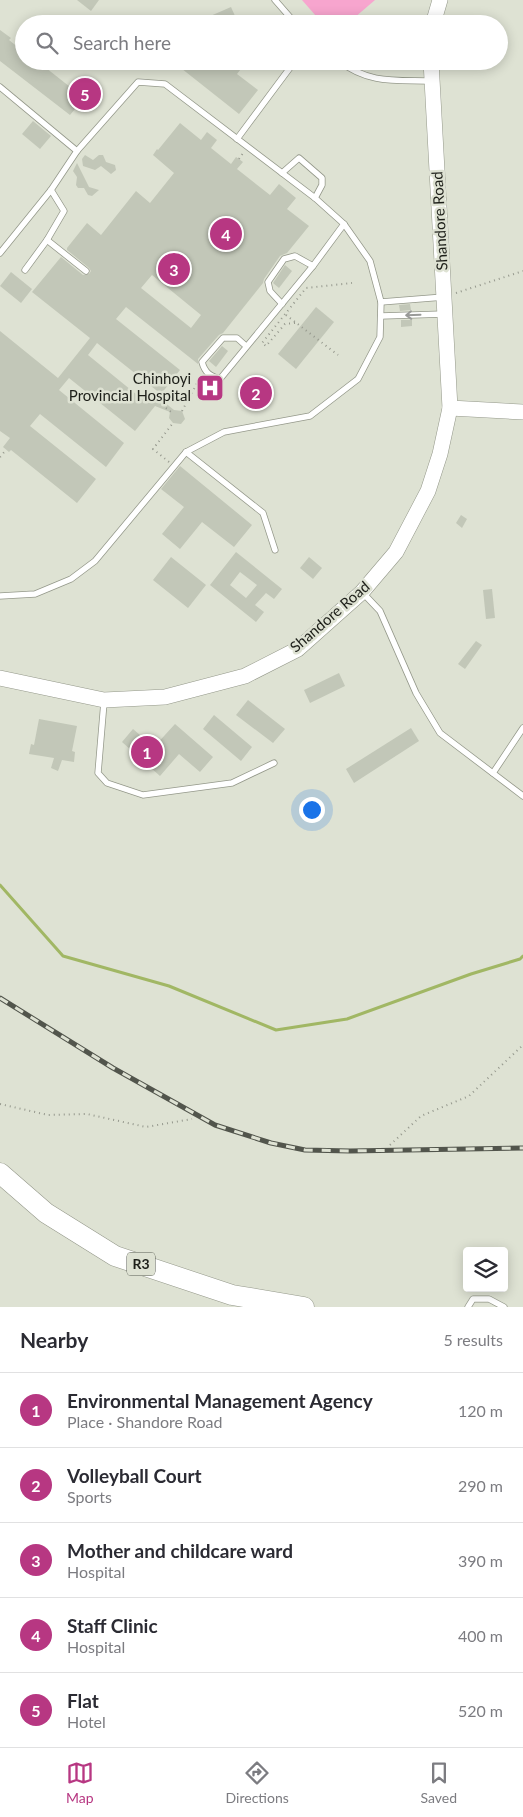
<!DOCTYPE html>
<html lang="en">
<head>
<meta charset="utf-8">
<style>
  :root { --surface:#fff; --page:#f2f2f3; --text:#2b2b33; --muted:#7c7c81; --line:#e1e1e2; --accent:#b73782 }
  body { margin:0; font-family:Lato,sans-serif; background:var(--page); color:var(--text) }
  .controls { position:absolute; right:15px; bottom:15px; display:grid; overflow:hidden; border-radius:5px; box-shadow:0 2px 12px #0003 }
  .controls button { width:45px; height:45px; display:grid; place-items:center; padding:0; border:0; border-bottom:1px solid var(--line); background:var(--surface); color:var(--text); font:25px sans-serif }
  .you { position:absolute; left:311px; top:809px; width:18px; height:18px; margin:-12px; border:4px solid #fff; border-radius:50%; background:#1a73e8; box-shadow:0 0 0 8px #1a73e833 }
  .badge { display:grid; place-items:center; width:32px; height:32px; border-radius:50%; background:var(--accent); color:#fff; font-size:16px; font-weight:700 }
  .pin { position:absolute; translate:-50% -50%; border:2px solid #fff; box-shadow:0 1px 5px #0006 }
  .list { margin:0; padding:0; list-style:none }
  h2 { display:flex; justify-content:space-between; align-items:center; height:65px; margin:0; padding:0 20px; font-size:21px }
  h2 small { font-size:16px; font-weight:400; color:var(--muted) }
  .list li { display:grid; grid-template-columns:32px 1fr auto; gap:15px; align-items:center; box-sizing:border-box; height:75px; padding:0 20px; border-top:1px solid var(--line) }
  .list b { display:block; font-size:19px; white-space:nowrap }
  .list p { margin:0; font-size:16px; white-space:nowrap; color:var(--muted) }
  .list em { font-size:16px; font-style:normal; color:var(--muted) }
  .icon { flex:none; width:28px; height:28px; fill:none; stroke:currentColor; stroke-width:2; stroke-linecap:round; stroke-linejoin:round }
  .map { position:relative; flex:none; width:523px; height:1307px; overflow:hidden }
  .search { position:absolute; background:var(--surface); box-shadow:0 2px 12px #0003; left:15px; right:15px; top:15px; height:55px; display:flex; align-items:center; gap:12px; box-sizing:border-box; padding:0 18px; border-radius:28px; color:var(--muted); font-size:19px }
  .sheet { height:440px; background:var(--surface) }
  nav { display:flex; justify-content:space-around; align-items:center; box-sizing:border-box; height:70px; border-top:1px solid var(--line); background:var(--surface); font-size:14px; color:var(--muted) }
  nav a { display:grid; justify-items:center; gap:2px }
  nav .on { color:var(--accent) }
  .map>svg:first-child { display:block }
  .green { fill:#f7a5ce }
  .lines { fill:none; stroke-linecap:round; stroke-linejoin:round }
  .stream { stroke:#a1b764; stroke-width:3 }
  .building { fill:#c2c7b8; fill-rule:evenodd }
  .lane-casing { stroke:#94988a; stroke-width:7 }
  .secondary-casing { stroke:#94988a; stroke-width:16 }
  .highway-casing { stroke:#94988a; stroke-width:21 }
  .path { stroke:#95988d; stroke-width:2; stroke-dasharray:1 4; stroke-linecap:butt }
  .lane { stroke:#fff; stroke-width:5.5 }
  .secondary { stroke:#fff; stroke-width:15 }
  .highway { stroke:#fff; stroke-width:20 }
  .rail-casing { stroke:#52554c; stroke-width:5 }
  .rail { stroke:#dee2d3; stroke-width:3; stroke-dasharray:9; stroke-linecap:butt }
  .oneway { stroke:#999a98 }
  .labels { text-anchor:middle; stroke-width:5; stroke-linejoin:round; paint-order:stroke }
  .shield { fill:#dee2d3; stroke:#575a51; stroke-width:1 }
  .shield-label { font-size:14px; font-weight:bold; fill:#1d1f19 }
  .street-label { font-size:15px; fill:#1d1f19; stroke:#dee2d3 }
  .poi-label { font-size:15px; fill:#1d1f19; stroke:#dee2d3; text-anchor:end }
</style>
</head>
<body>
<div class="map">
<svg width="523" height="1307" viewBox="0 0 523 1307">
  <rect width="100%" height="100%" fill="#dee2d3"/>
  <polygon class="green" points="302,0 375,0 347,24 323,24"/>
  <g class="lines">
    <polyline class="stream" points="0,885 63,956 169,986 276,1030 347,1019 471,974 520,959 523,956"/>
  </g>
  <g class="building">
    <polygon points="77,0 99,0 91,11"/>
    <polygon points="231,7 235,16 217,24 202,24 208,17"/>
    <polygon points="0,30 11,38 9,40 24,52 24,61 35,61 40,66 41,64 84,98 70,115 0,61"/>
    <polygon points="172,61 247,61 237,74 258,90 239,114"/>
    <polygon points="33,121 51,136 40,149 22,134"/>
    <path d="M180 123 201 140 207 132 217 140 211 148 231 164 236 157 243 162 237 169 270 195 279 184 296 198 287 209 309 226 287 253 280 256 264 279 263 283 223 333 219 335 198 359V364L126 307 116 319 180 370 161 394 97 343 88 355 147 403 154 394 174 410 182 411 185 419 181 424 173 423 169 418 170 412 155 406 135 431 69 378 59 390 124 443 106 467 40 414 30 426 96 479 77 503 11 450 9 452 3 447 10 438 0 431V331L58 378 90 338 32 292 61 257 83 275 89 274 91 271 89 268 67 250V248L87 223 101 235 136 191 150 203 174 173 153 155 157 149 158 150ZM152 275 201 315 191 328 141 288Z"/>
    <polygon points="85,155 93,160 99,155 103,155 106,162 115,165 116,170 111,174 101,166 95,170 83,166 82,159"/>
    <polygon points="77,163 89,187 99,190 92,196 88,195 84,188 78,188 76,185 77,177 73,171"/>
    <polygon points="285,265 292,271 279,288 273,283"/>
    <polygon points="11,272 32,289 21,303 0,286"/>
    <polygon points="410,304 411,310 400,311 399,305"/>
    <polygon points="316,307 334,322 296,369 278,354"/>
    <polygon points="401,320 412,320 412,326 401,327"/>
    <polygon points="222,346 228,351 216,367 209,361"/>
    <polygon points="180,466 252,525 234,547 202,522 180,549 162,534 184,507 161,489"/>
    <polygon points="461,515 467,519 462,528 456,523"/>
    <path d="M236 552 282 589 274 599 266 593 255 605 264 612 256 622 210 585ZM240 572 257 585 246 598 230 585Z"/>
    <polygon points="171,557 206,585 188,608 153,580"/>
    <polygon points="309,557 322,568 313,579 300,568"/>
    <polygon points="492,589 495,618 486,619 483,590"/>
    <polygon points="476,641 482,645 465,669 458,664"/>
    <polygon points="339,673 345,686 310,703 304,690"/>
    <polygon points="248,700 285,729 273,743 236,715"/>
    <polygon points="214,715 252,747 241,761 203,729"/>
    <polygon points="39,719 77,726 72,751 75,752 74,762 62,760 58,771 51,768 54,758 29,754 31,744 34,745"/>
    <polygon points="175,724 213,757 200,772 179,754 160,776 122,742 133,729 154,747"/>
    <polygon points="411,728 419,741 354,783 346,769"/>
  </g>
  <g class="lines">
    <defs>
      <g id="lane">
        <polyline points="275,0 296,24"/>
        <path d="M339 61C369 84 395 80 430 81"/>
        <polyline points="0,87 77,151"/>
        <polyline points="237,139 295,61"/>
        <polyline points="282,173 299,158 322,178 322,185 315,198"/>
        <polyline points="47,240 86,271"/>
        <polyline points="0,253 51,190 77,151 138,82 165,84 315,198 344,224 370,261 381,302 380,337 358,379 310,416 224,432 186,452 95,561 71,579 35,594 0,596"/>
        <polyline points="25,270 47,240 64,211 51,190"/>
        <polyline points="381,302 444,297"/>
        <polyline points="282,304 270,291 268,282 284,259 295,256 313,266"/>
        <polyline points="381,316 444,314"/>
        <path d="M246 346 237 338H223L202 362C205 373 210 376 220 379L313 266 344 224"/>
        <polyline points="186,452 263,513 275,550"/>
        <polyline points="362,592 380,611 416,693 440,733 523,796"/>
        <polyline points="104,702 98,773 107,783 143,795 232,783 274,763"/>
        <polyline points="493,773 523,728"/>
        <polyline points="468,1307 473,1299 489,1299 504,1307"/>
      </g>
      <g id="secondary">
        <polyline points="433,24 440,0"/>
        <polyline points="450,408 523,412"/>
        <polyline points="0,678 104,700 165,697 245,676 298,649 362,592 396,552 428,491 440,454 450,408 431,61"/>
      </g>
      <polyline id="highway" points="0,1173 46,1213 115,1256 232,1295 304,1307"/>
    </defs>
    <use href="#lane" class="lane-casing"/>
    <use href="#secondary" class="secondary-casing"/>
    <use href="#highway" class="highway-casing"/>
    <g class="path">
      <polyline points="239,159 243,153"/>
      <polyline points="456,293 523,271"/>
      <polyline points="286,315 338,355"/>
      <polyline points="295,323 285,324 266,346 262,343 306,288 352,283"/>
      <polyline points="166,408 171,412"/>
      <polyline points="182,411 201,376"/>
      <polyline points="0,457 6,450"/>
      <polyline points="169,462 153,449 173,423"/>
      <polyline points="0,1104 48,1115 87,1114 146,1127 192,1119"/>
      <polyline points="390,1145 421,1116 469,1096 523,1045"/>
    </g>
    <use href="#lane" class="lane"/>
    <use href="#secondary" class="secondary"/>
    <use href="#highway" class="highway"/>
    <defs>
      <polyline id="rail" points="0,998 113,1068 215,1125 271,1143 305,1150 350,1151 523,1148"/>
    </defs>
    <use href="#rail" class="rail-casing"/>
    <use href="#rail" class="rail"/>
  </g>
  <defs><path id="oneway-shaft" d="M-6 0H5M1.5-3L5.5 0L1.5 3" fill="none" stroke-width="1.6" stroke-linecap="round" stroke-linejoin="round" transform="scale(1.25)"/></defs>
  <use class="oneway" href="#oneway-shaft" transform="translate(413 315) rotate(178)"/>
  <defs>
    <symbol id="hospital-square" viewBox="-11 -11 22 22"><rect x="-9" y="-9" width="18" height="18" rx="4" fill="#b73782" stroke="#dee2d3"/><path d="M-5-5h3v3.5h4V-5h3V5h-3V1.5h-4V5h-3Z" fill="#fff"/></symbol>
  </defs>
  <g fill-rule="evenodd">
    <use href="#hospital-square" x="194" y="372" width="32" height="32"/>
  </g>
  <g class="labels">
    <rect class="shield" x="127" y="1252.5" width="28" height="23" rx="4"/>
    <g class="shield-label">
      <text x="141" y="1269">R3</text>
    </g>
    <g class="street-label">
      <text transform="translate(440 221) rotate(-93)" y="5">Shandore Road</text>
      <text transform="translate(330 617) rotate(-41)" y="5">Shandore Road</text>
    </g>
    <g class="poi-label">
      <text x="191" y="384">Chinhoyi<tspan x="191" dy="17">Provincial Hospital</tspan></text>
    </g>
  </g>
</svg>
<div class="controls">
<button><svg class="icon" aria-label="layers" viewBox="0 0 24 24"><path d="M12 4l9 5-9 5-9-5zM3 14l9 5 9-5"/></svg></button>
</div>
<div class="you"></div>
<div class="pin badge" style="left:147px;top:752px">1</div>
<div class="pin badge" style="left:256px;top:393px">2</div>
<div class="pin badge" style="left:174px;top:269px">3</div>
<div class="pin badge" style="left:226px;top:234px">4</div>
<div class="pin badge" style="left:85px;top:94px">5</div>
<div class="search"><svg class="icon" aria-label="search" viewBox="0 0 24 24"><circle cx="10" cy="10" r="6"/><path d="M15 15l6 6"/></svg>Search here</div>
</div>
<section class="sheet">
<h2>Nearby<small>5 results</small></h2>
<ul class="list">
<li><span class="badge">1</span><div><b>Environmental Management Agency</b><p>Place · Shandore Road</p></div><em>120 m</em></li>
<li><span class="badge">2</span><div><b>Volleyball Court</b><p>Sports</p></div><em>290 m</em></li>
<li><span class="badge">3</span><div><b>Mother and childcare ward</b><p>Hospital</p></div><em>390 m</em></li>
<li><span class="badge">4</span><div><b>Staff Clinic</b><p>Hospital</p></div><em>400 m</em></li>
<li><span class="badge">5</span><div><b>Flat</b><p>Hotel</p></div><em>520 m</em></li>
</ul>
</section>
<nav>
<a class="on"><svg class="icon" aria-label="map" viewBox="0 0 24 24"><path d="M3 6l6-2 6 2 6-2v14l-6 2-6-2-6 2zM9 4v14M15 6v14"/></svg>Map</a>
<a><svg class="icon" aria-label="directions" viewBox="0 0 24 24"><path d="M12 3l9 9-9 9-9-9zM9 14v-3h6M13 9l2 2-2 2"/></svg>Directions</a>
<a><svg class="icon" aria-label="saved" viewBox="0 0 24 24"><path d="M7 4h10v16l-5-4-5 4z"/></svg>Saved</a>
</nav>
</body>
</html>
